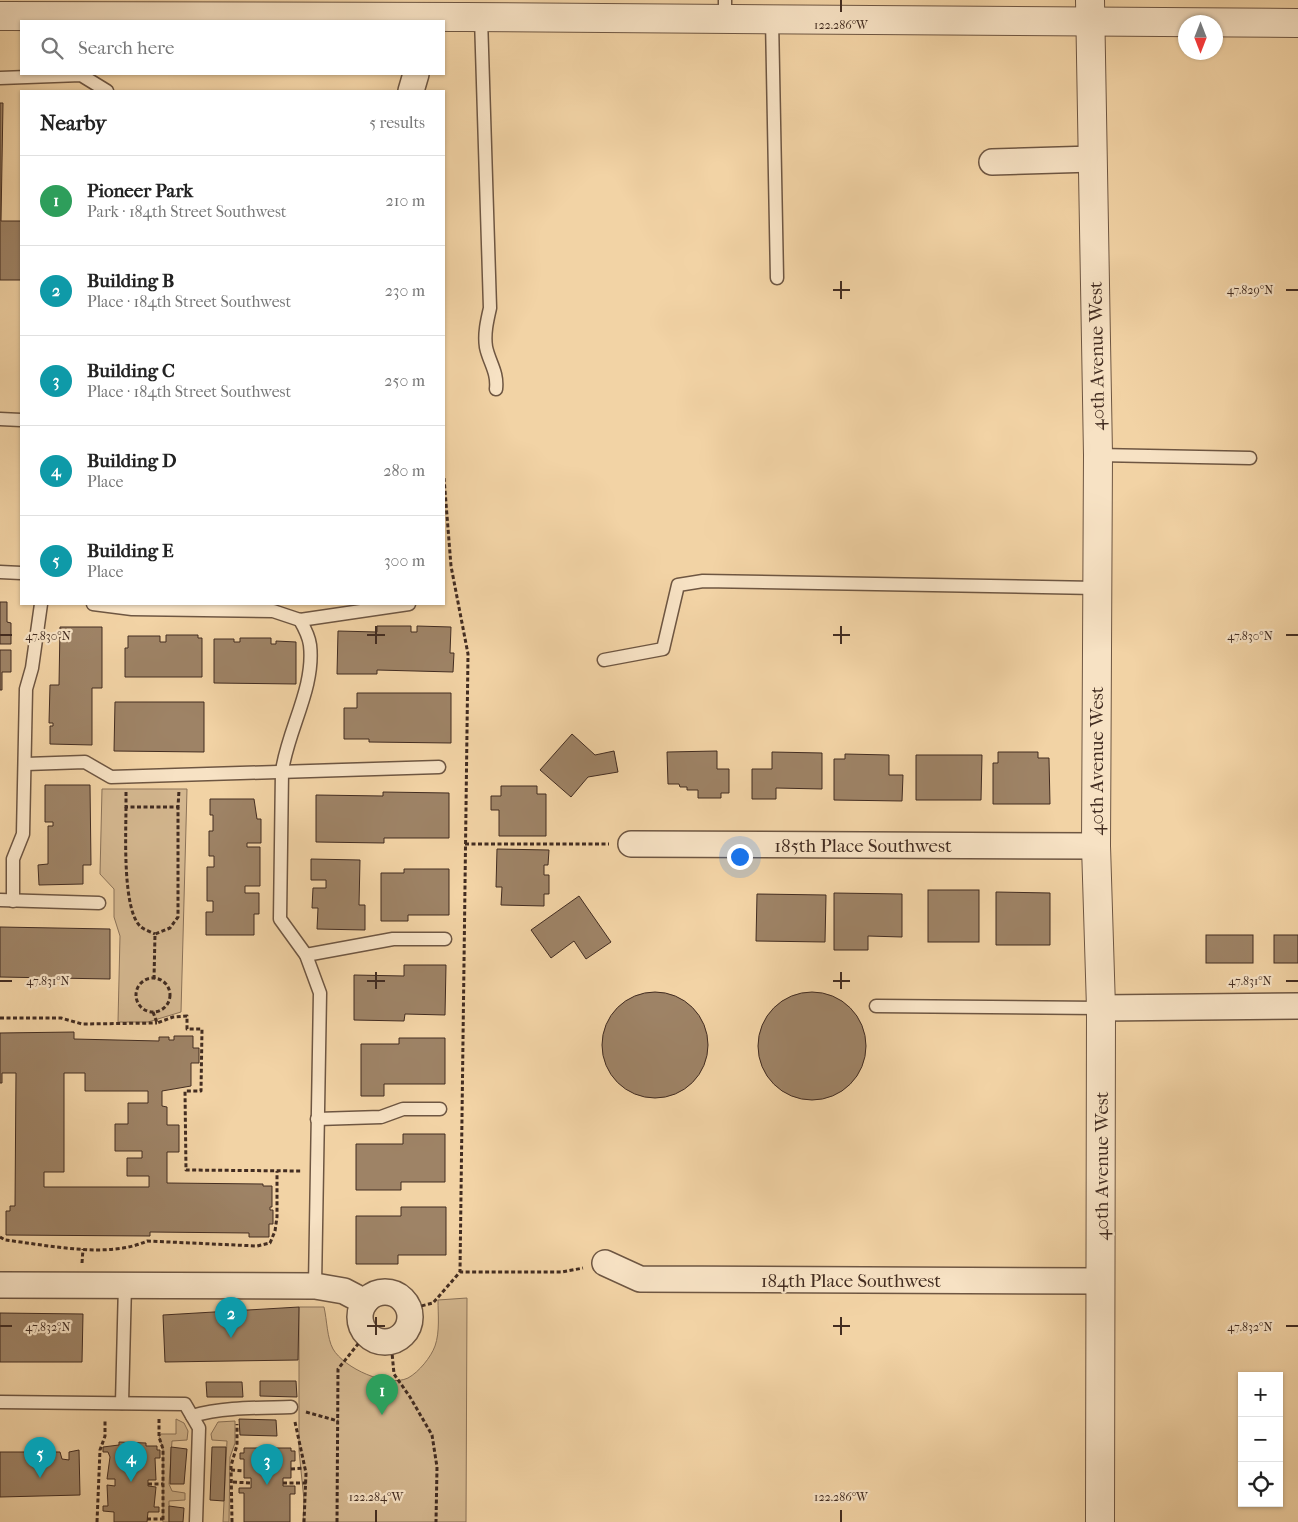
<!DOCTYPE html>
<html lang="en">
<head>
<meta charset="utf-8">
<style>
  :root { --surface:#fff; --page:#f6f6f6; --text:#222; --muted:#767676; --line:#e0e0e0; --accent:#ea580c }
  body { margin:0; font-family:"IM FELL French Canon",serif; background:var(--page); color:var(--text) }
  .controls { position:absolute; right:15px; bottom:15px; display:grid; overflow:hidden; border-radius:0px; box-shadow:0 1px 4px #0004 }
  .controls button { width:45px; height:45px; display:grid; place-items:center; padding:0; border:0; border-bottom:1px solid var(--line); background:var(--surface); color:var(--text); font:25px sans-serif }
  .compass { position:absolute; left:1178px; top:15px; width:45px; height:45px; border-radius:50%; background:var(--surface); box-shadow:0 1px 4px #0004; rotate:180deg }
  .you { position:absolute; left:739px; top:856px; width:18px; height:18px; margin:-12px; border:4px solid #fff; border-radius:50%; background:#1a73e8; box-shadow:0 0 0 8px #1a73e833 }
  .badge { display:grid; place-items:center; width:32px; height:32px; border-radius:50%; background:var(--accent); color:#fff; font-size:16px; font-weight:700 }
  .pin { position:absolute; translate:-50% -41px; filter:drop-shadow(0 1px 2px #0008) }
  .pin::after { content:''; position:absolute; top:26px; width:18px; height:15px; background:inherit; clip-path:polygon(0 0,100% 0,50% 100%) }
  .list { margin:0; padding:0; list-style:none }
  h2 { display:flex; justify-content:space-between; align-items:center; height:65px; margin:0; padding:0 20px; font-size:21px }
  h2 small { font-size:16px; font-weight:400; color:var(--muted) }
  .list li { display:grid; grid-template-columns:32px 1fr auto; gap:15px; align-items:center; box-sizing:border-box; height:90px; padding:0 20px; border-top:1px solid var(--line) }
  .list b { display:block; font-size:19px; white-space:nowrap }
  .list p { margin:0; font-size:16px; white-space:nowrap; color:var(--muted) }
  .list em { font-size:16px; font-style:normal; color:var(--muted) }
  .icon { flex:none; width:28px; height:28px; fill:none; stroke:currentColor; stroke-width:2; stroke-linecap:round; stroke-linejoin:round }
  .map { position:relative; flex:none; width:1298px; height:1522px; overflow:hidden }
  .search { position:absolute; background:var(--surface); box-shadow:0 1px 4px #0004; left:20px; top:20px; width:425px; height:55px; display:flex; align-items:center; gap:12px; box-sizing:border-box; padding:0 18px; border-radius:0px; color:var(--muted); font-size:19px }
  .panel { position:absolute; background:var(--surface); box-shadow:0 1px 4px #0004; left:20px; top:90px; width:425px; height:515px; border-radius:0px }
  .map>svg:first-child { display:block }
  .green { fill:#d4b78f; stroke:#8b7258 }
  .building { fill:#9e8366; stroke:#422c21; fill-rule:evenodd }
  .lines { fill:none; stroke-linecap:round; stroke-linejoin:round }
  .service-casing { stroke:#6e5642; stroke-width:15 }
  .minor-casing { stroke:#6e5642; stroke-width:28 }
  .tertiary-casing { stroke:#6e5642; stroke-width:30 }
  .path { stroke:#422c21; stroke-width:3; stroke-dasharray:4 2.5; stroke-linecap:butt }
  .service { stroke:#f7e2c4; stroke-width:12 }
  .minor { stroke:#f7e2c4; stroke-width:25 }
  .tertiary { stroke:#f7e2c4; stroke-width:28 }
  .ticks { fill:none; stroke:#422c21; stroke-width:2 }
  .labels { text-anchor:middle; stroke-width:4.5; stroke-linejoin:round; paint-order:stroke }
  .street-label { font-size:19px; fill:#422c21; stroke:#f7e2c4 }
  .ticks-label { font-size:12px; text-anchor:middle; fill:#422c21; stroke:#f7e2c4; stroke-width:4.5; stroke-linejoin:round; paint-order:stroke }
</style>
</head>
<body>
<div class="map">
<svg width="1298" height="1522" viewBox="0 0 1298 1522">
  <rect width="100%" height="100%" fill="#f2d3a5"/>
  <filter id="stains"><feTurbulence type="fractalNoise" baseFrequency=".004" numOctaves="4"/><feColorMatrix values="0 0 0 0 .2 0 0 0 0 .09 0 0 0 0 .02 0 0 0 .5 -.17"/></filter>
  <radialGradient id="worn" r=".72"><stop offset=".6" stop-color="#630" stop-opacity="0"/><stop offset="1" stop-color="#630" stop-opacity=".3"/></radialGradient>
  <g class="green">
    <polygon points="102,789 187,789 181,1012 148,1022 118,1022 120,936 114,917 114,889 100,874"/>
    <path d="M467 1298 466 1522H303L304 1500 299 1451V1307H324C327 1320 327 1338 333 1349 344 1368 387 1388 408 1378 419 1372 431 1357 435 1346 440 1332 438 1314 438 1300Z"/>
    <polygon points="176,1419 184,1423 188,1431 187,1440 172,1441 169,1484 172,1491 185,1493 185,1500 169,1501 169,1522 163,1522 163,1449 159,1437 161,1434 176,1434"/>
    <polygon points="235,1421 235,1443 230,1457 229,1522 223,1522 227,1441 212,1440 211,1434 218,1422"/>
  </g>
  <g class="building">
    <polygon points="0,103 3,103 1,221 21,221 21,280 0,280"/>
    <polygon points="0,602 7,602 7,622 11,623 11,644 0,644"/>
    <polygon points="377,626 411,626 411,632 417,632 417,626 451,627 450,653 454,653 453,672 377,670 377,674 337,674 338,631 377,632"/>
    <polygon points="60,627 102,627 102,688 92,688 92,745 50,744 50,726 53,726 53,723 49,723 50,685 59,685"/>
    <polygon points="166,635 198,635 198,638 202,638 202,677 125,677 125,648 128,648 128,636 160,636 160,642 166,642"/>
    <polygon points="240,638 271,638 271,644 276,644 276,641 296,642 296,684 214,683 214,639 234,639 234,642 240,642"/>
    <polygon points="0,650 11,650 11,672 2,672 2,690 0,690"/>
    <polygon points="357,693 451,693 451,743 369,742 369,739 344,739 344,708 357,708"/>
    <polygon points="115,702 204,702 204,752 114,751"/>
    <polygon points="572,734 595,755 614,751 618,772 588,777 571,797 540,770"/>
    <polygon points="717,751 717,769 729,769 729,793 721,793 721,798 698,798 698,790 687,790 687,787 680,787 679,784 668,784 667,752"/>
    <polygon points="772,752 822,753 822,789 776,788 776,799 752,799 752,769 772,769"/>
    <polygon points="998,752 1038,752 1038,758 1049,758 1050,804 993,804 993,763 998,763"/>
    <polygon points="845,754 889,755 889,775 903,775 902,801 834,800 834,759 845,759"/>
    <polygon points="916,755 982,755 981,800 916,800"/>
    <polygon points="45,785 90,785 91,865 83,865 83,884 39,885 38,865 48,864 48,826 53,826 53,822 45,822"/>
    <polygon points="501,786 537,786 537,794 546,794 546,836 499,836 499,810 491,810 491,796 501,796"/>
    <polygon points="383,792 449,793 449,838 384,838 384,843 316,842 316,795 383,796"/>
    <polygon points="210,799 254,799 257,819 261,819 261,843 247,843 247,847 260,847 260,886 245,886 245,893 259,893 259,914 254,914 254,935 206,935 206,912 213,912 213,901 207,901 207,867 214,867 214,856 209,856 209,831 213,831 213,815 210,815"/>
    <polygon points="497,849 549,850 548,865 544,865 544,875 549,875 549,894 544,894 544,906 501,905 502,887 496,887"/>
    <polygon points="311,859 360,860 359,905 365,905 365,930 317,929 318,908 312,908 313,888 326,888 326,880 311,880"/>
    <polygon points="404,869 449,869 449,915 408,915 408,921 381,921 381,873 404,873"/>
    <rect x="928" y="890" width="51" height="52"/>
    <polygon points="996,892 1050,893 1050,945 996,945"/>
    <polygon points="834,893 902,894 902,937 868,936 868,950 834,950"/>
    <polygon points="757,894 826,895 825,942 756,941"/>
    <polygon points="579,896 611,942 586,959 574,941 551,958 531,930"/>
    <polygon points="0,927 110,929 110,979 0,977"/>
    <rect x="1206" y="935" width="47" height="28"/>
    <rect x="1274" y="935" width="24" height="28"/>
    <polygon points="404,965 446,965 445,1015 405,1014 404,1021 354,1020 354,975 404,976"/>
    <circle cx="812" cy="1046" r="54"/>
    <circle cx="655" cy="1045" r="53"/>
    <path d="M74 1032V1039L159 1041V1037H169V1040H174V1036H193V1048H199V1063H191V1086L162 1091V1106L167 1107V1125H179V1152H167V1183L263 1184V1186H272V1207H270V1210H273V1224H269V1237H249V1233L150 1232V1236L6 1235V1211H10V1206H15L16 1073H2V1083H0V1033ZM64 1073H85V1091H148V1103H128V1124H115V1151H142V1158H127V1176H149V1187H44V1172H64Z"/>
    <polygon points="399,1038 445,1038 445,1084 384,1084 384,1096 361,1096 361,1044 399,1044"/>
    <polygon points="403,1134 445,1134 445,1182 401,1182 401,1190 356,1190 356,1144 403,1144"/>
    <polygon points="401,1207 446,1207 446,1255 398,1255 398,1264 356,1264 356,1216 401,1216"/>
    <polygon points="299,1307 298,1360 165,1362 163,1315"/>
    <polygon points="0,1313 83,1314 82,1362 0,1362"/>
    <polygon points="260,1381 296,1381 297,1397 260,1396"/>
    <polygon points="206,1382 242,1382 243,1397 207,1397"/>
    <polygon points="239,1419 276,1420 277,1436 240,1435"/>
    <polygon points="119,1442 146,1443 146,1446 157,1446 157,1450 160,1450 160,1458 155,1458 156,1480 148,1480 148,1486 156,1487 154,1507 159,1507 159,1512 148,1512 147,1522 114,1522 114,1512 103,1511 103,1506 108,1506 107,1485 115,1486 115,1479 107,1479 110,1457 108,1452 103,1452 103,1447 119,1445"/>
    <polygon points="171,1447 187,1449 184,1484 170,1484"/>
    <polygon points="212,1447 226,1447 224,1501 210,1500"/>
    <polygon points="244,1448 291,1448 291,1451 295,1451 295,1461 291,1461 291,1478 283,1478 283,1486 295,1486 295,1494 290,1494 290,1522 244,1522 244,1493 239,1493 239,1488 251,1488 251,1478 244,1478 244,1459 240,1459 240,1453 244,1453"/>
    <polygon points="79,1450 80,1495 0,1497 0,1452 60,1452 62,1459 69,1460 69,1452"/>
    <polygon points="169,1506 184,1508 183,1522 169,1522"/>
  </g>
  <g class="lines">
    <defs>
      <g id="service">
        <polyline points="725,0 725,19"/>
        <path d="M481 18 490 308C487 321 484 334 486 347 489 362 498 372 496 389"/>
        <polyline points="772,19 777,278"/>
        <polyline points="0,78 81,75 107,91"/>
        <polyline points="0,419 21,420"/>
        <polyline points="1098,455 1250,458"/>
        <polyline points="0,572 21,573"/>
        <polyline points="93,604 132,609 273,611 300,620 409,604"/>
        <path d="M300 620C304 627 309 637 310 645 315 688 288 729 282 771L280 919 306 955 320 993 315 1286"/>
        <polyline points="604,660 663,649 678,585 703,581 1096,588"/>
        <polyline points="26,764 85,762 111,777 439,767"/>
        <polyline points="0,900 99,903"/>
        <polyline points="13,901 13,859 23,834 26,689 32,668 41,604"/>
        <polyline points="306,955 393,939 445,939"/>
        <polyline points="876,1006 1101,1008"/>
        <polyline points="317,1119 381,1117 403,1109 440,1109"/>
        <polyline points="0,1402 185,1404 199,1428 196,1522"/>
        <polyline points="122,1403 125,1284"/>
        <path d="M192 1416C224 1407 257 1408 291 1407"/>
      </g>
      <g id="minor">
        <polyline points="411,91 416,74"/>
        <polyline points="992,162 1093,159"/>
        <polyline points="631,844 1096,846"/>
        <polyline points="1101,1008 1298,1006"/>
        <polyline points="605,1263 640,1279 1101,1281"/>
        <polyline points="0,1285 315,1286 344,1291 365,1302"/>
        <circle cx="385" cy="1317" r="25"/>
      </g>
      <g id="tertiary">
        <polyline points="1090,0 1098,455 1096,846 1101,1008 1100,1522"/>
        <polyline points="0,16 463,17 1298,23"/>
      </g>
    </defs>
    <use href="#service" class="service-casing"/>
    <use href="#minor" class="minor-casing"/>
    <use href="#tertiary" class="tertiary-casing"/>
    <g class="path">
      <polyline points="444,478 451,566 468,654 460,1272"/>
      <polyline points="126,792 126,807 178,807 179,790"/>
      <path d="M126 807C126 832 122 911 141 927 145 930 151 932 155 934"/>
      <polyline points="465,844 609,844"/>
      <circle cx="153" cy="995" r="17"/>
      <polyline points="154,979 155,934 170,928 178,917 178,807"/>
      <polyline points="153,1012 157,1023 173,1017 187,1016 187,1029 202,1029 201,1091 185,1091 186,1170 302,1171"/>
      <polyline points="0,1018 61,1018 82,1024 157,1023"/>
      <path d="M0 1237 5 1240C48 1245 108 1259 147 1241L257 1246 270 1243 275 1231 277 1217V1171"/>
      <polyline points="82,1263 83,1249"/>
      <polyline points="409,1309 433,1303 460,1272 562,1272 583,1268"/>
      <polyline points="391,1342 394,1374 410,1397 432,1435 437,1467 436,1522"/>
      <polyline points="306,1412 338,1421"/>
      <polyline points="159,1419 159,1437 163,1449 163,1522"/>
      <polyline points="295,1422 306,1473 304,1522"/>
      <polyline points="291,1469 306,1468"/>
      <polyline points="231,1470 244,1471"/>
      <polyline points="233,1482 250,1483"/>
      <polyline points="283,1483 307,1483"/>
      <polyline points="148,1484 163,1484"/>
      <polyline points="147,1519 163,1519"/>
      <polyline points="97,1522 100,1450 105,1436 105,1419"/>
      <polyline points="232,1522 231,1466 237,1445 237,1424"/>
      <polyline points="337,1522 338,1369 366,1334"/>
    </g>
    <use href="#service" class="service"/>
    <use href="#minor" class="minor"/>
    <use href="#tertiary" class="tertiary"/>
  </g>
  <path class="ticks" d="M841 0V12M841 281V299M833 290H850M1286 290H1298M376 626V644M841 626V644M0 635H12M367 635H385M833 635H850M1286 635H1298M376 972V989M841 972V989M0 981H12M367 981H385M833 981H850M1286 981H1298M376 1317V1335M841 1317V1335M0 1326H12M367 1326H385M833 1326H850M1286 1326H1298M376 1510V1522M841 1510V1522"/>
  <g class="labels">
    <g class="street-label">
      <text transform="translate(1096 356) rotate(-91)" y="7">40th Avenue West</text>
      <text transform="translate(1096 761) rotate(-90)" y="7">40th Avenue West</text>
      <text x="863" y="852">185th Place Southwest</text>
      <text transform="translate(1101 1166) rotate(-90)" y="7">40th Avenue West</text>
      <text x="851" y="1287">184th Place Southwest</text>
    </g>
  </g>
  <g class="ticks-label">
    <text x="841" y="29">122.286°W</text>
    <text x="1250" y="294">47.829°N</text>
    <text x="1250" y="640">47.830°N</text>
    <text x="48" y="640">47.830°N</text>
    <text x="1250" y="985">47.831°N</text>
    <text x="48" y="985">47.831°N</text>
    <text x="1250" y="1331">47.832°N</text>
    <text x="48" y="1331">47.832°N</text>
    <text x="376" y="1501">122.284°W</text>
    <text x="841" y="1501">122.286°W</text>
  </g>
  <rect width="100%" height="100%" filter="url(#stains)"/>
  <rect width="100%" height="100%" fill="url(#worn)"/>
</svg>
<div class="controls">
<button>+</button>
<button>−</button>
<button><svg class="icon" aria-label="locate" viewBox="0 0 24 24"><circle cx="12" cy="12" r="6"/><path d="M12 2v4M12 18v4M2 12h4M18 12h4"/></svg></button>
</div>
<svg class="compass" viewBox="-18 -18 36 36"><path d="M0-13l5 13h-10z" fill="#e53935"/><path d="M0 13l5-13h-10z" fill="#767676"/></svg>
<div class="you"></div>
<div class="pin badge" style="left:382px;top:1415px;background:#2e9e5b">1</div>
<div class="pin badge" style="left:231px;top:1338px;background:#0f9aa8">2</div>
<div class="pin badge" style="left:267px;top:1485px;background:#0f9aa8">3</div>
<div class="pin badge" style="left:131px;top:1482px;background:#0f9aa8">4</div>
<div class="pin badge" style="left:40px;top:1478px;background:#0f9aa8">5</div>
<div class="search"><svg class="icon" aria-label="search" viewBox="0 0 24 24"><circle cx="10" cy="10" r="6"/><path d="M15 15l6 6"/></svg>Search here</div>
<section class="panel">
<h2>Nearby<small>5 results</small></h2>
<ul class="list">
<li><span class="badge" style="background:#2e9e5b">1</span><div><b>Pioneer Park</b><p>Park · 184th Street Southwest</p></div><em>210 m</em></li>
<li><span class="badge" style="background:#0f9aa8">2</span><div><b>Building B</b><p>Place · 184th Street Southwest</p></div><em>230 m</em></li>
<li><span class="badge" style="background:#0f9aa8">3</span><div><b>Building C</b><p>Place · 184th Street Southwest</p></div><em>250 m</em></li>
<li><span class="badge" style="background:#0f9aa8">4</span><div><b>Building D</b><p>Place</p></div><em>280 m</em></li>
<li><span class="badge" style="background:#0f9aa8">5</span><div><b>Building E</b><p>Place</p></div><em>300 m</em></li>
</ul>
</section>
</div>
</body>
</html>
